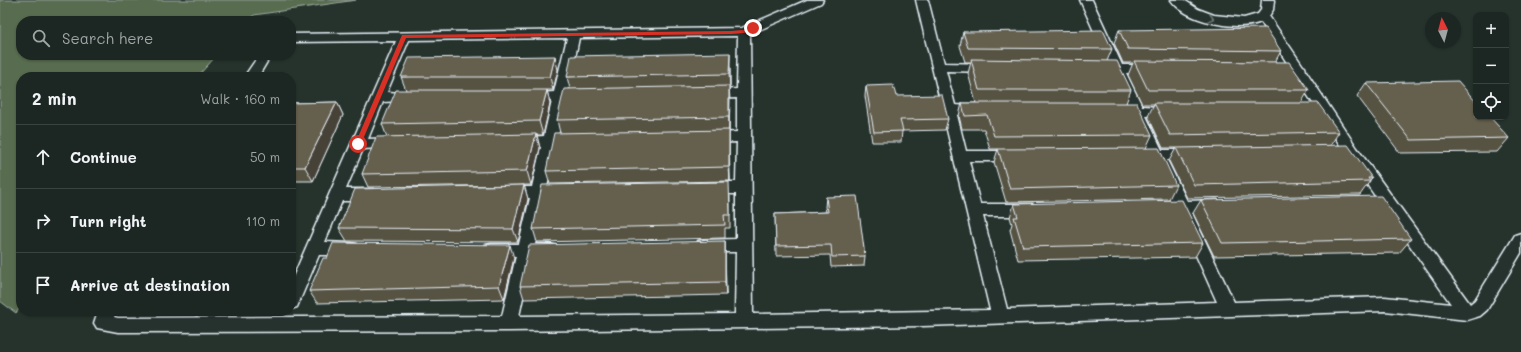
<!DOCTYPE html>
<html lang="en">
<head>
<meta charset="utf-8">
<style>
  :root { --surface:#1c2622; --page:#252e2a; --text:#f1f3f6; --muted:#a0a5a5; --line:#3a4340 }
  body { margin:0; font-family:Mali,sans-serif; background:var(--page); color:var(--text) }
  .controls { position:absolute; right:12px; top:12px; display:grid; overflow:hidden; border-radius:8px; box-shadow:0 1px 3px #0004 }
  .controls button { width:36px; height:36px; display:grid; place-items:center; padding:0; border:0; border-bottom:1px solid var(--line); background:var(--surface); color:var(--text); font:20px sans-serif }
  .compass { position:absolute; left:1425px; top:12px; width:36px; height:36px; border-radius:50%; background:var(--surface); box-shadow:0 1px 3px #0004; rotate:354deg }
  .stop { position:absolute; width:12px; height:12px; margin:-9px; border:3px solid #d93025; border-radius:50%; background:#fff }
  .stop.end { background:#d93025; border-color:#fff; box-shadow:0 1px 4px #0008 }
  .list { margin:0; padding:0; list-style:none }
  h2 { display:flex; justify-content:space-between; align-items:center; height:52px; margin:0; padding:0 16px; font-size:17px }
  h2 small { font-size:13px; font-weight:400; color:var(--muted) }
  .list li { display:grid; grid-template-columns:26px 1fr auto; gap:12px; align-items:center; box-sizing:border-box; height:64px; padding:0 16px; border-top:1px solid var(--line) }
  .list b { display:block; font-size:15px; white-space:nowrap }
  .list em { font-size:13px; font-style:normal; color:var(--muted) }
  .icon { flex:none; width:22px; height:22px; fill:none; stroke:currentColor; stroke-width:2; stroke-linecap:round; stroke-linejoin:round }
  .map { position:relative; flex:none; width:1521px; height:352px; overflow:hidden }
  .search { position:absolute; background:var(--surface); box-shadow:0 1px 3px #0004; left:16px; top:16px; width:280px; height:44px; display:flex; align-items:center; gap:10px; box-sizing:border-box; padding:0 14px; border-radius:16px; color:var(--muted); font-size:15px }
  .panel { position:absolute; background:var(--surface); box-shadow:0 1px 3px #0004; left:16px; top:72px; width:280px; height:244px; border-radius:16px }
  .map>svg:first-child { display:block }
  .green { fill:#586c50; stroke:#a0aea4 }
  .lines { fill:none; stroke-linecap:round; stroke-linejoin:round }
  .service-casing { stroke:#e8f1f8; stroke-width:3 }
  .service { fill:#26332d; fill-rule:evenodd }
  .wall { fill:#575243; stroke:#e8f1f8 }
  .shaded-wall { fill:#474237; stroke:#e8f1f8 }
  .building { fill:#655f4e; stroke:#e8f1f8 }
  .oneway { stroke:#6a7674 }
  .route { fill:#d93025 }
</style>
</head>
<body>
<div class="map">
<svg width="1521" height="352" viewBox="0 0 1521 352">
  <rect width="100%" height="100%" fill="#26332d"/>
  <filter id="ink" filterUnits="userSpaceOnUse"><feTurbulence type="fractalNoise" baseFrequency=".025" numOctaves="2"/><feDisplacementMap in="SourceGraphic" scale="8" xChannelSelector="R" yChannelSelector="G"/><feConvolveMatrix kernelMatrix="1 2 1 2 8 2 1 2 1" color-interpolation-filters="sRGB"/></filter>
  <g filter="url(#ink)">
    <polygon class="green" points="0,0 356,0 254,15 248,21 21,21 21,55 217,55 197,77 21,77 21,306 16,313 0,301"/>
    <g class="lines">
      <defs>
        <g id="service">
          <path d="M807 0H823L821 3 750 34 753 314 990 310 916 0H928L944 63 990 64 995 65 997 68 995 71 990 72 946 71 955 105 985 107 987 110 985 113 957 115 966 151H1015L1020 152 1022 156 1020 160 1015 161H969L980 204H1033L1039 206 1041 210 1039 214 1033 216H983L1007 309 1217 302 1177 213 1165 214 1160 212 1157 208 1160 204 1171 202 1153 160 1136 159 1134 155 1136 151 1148 150 1132 116 1115 114 1113 111 1115 108 1128 106 1113 73 1097 72 1095 69 1097 66 1109 65 1080 0H1092L1122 65H1152L1157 66 1159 69 1157 72 1126 73 1142 106 1175 108 1177 111 1175 114 1146 116 1162 150H1193L1198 151 1200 155 1198 159 1193 160H1167L1187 201 1217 200 1222 202 1225 206 1222 210 1217 212 1192 213 1234 302 1385 297 1451 304 1347 156 1294 74 1271 73 1269 70 1271 67 1289 66 1261 22C1237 32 1186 22 1171 0H1184L1198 9 1214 15 1244 18 1258 14 1261 10 1262 0H1274L1273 10 1269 16 1303 66 1305 67 1306 71 1357 148 1470 304 1475 300 1515 235 1521 233V253L1487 310 1480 316 1467 320 1385 311 923 326 509 331 118 332 97 328 94 323 98 311H116L114 317 118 318 502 316 516 256H491L485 255 483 250 485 245 491 244H519L530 198 505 199 500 197 497 193 500 189 505 187H532L541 147H519L514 146 512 142 514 138 544 136 552 101 524 100 522 97 524 94 554 92 567 38 409 40 387 92 418 94 420 97 418 100 383 102 368 139 393 138 398 139 400 143 398 147 363 149 346 189H373L378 191 381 195 378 199 373 201H342L325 242 351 243 357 244 359 249 357 254 351 255H319L297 307 291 309V282L396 41 291 42V34L742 28ZM738 36 737 89 704 91 702 94 704 97 709 99 737 98V132L704 134 702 138 704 142 709 143 737 142 736 182H709L704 184 701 188 704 192 709 194H736V239L704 240 698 241 696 246 698 251 704 252H736L735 314 519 316 532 256H549L555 255 557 250 555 245 549 244H535L545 198 566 196 569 192 566 188 561 186 547 187 556 146 578 145 580 141 578 137 558 136 566 101 588 99 590 96 588 93 568 92 579 38Z"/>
          <polygon points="259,55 271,55 258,77 244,77"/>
        </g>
      </defs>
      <use href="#service" class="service-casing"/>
      <use href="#service" class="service"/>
    </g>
    <g class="wall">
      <polygon points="1119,30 1281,51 1275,62 1309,90 1301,103 1339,132 1330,146 1372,178 1370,180 1370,181 1360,195 1187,198 1169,161 1176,148 1163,148 1148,116 1154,104 1142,104 1128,75 1133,63 1123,63 1114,43"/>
      <polygon points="963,32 1112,49 1107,61 1131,90 1126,103 1152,135 1146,148 1176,185 1169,199 1006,202 994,162 998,149 990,149 984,129 962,129 959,116 962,103 976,103 968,73 971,62 965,62 960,46"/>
      <polygon points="730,67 730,87 729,87 729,131 730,181 550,184 546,171 560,133 557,120 570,89 567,77"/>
      <polygon points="558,70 553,90 547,90 550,104 543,135 537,135 540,148 531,185 368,187 362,174 387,137 382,124 406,90 401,77"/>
      <polygon points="1366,83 1509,138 1497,152 1400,153 1357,96"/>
      <polygon points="866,86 896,96 948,119 945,130 902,131 901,142 872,142 865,96"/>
      <polygon points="337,102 343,115 313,181 291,181 291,103"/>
      <polygon points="524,185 528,199 518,242 347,241 339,228"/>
      <polygon points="730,196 730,228 725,228 725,238 537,242 533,229"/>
      <polygon points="826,197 865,256 864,266 831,267 830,255 776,256 775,214 826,212 825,207"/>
      <polygon points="1201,200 1411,239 1399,253 1214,256 1193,213"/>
      <polygon points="1014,204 1203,243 1195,257 1018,260 1010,230 1012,224 1010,217"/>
      <polygon points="725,241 726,295 524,299 520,286"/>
      <polygon points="514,258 504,299 317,303 309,291"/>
    </g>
    <g class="shaded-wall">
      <polygon points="730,53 730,87 729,74"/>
      <polygon points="555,56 558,70 553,90 550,77"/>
      <polygon points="729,86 730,100 729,131"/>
      <polygon points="547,90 550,104 543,135 539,121"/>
      <polygon points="337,102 343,115 313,181 305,167"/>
      <polygon points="729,130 729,144 730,181 729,167"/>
      <polygon points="536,134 540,148 531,185 527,171"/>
      <polygon points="524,185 528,199 518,242 513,229"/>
      <polygon points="725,241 725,254 726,295 725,282"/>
      <polygon points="510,245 514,258 504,299 499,286"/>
    </g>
    <g class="building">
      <polygon points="1266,28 1281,51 1128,49 1119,30"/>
      <polygon points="1103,30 1112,49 968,48 963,32"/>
      <polygon points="730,53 729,74 567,77 571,56"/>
      <polygon points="555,56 550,77 401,77 409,58"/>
      <polygon points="971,59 1117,61 1131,90 979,90"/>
      <polygon points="1134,61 1289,62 1309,90 1148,90"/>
      <polygon points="1458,81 1476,102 1476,117 1490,117 1509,138 1411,140 1366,83"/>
      <polygon points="893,85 896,96 942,95 948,119 900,120 903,131 874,132 866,86"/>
      <polygon points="729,86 729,117 557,120 564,89"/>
      <polygon points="396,90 547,90 539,121 382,124"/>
      <polygon points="337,102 305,167 291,167 291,103"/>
      <polygon points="962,103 1137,103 1152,135 994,136 987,115 965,116"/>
      <polygon points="1154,103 1318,103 1339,132 1170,135"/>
      <polygon points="729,130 729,167 546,171 554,133"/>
      <polygon points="536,134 527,171 362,174 376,137"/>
      <polygon points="1348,145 1372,178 1368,178 1370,181 1194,185 1176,148"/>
      <polygon points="1159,148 1176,185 1010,189 998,149"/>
      <polygon points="729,182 730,215 724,215 725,225 533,229 542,185"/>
      <polygon points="524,185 513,229 339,228 355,189"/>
      <polygon points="857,196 865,256 832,257 831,245 776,246 775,214 828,212 826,197"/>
      <polygon points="1381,196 1411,239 1222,243 1201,200"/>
      <polygon points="1182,200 1203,243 1023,247 1014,217 1018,217 1014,204"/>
      <polygon points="725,241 725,282 520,286 529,245"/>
      <polygon points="333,243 510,245 499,286 309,291 323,258 327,258"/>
    </g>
    <defs><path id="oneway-chevron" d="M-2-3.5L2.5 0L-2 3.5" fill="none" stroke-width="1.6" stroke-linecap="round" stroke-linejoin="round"/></defs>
    <use class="oneway" href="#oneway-chevron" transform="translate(1211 18) rotate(15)"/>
  </g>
  <polygon class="route" points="753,26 756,28 755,29 744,33 731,34 406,38 361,144 358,146 355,144 402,35 731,31 743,30"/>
</svg>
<div class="controls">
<button>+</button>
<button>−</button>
<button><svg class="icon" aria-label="locate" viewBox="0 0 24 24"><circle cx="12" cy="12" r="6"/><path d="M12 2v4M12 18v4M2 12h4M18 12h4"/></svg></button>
</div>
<svg class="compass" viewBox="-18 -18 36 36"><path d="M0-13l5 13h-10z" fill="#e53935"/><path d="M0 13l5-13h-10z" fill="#a0a5a5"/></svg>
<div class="stop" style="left:358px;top:144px"></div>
<div class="stop end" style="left:753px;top:28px"></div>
<div class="search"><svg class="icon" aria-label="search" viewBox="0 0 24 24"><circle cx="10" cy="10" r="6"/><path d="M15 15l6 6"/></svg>Search here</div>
<section class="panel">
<h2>2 min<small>Walk · 160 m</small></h2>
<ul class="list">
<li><svg class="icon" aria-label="ahead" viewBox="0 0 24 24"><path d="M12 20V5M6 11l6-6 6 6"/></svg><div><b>Continue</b></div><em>50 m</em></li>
<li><svg class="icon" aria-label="right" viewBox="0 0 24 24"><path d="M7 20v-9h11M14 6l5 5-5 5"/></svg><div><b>Turn right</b></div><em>110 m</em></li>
<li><svg class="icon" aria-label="arrive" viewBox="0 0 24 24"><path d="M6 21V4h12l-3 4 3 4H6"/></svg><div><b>Arrive at destination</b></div></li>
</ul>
</section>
</div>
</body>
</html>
